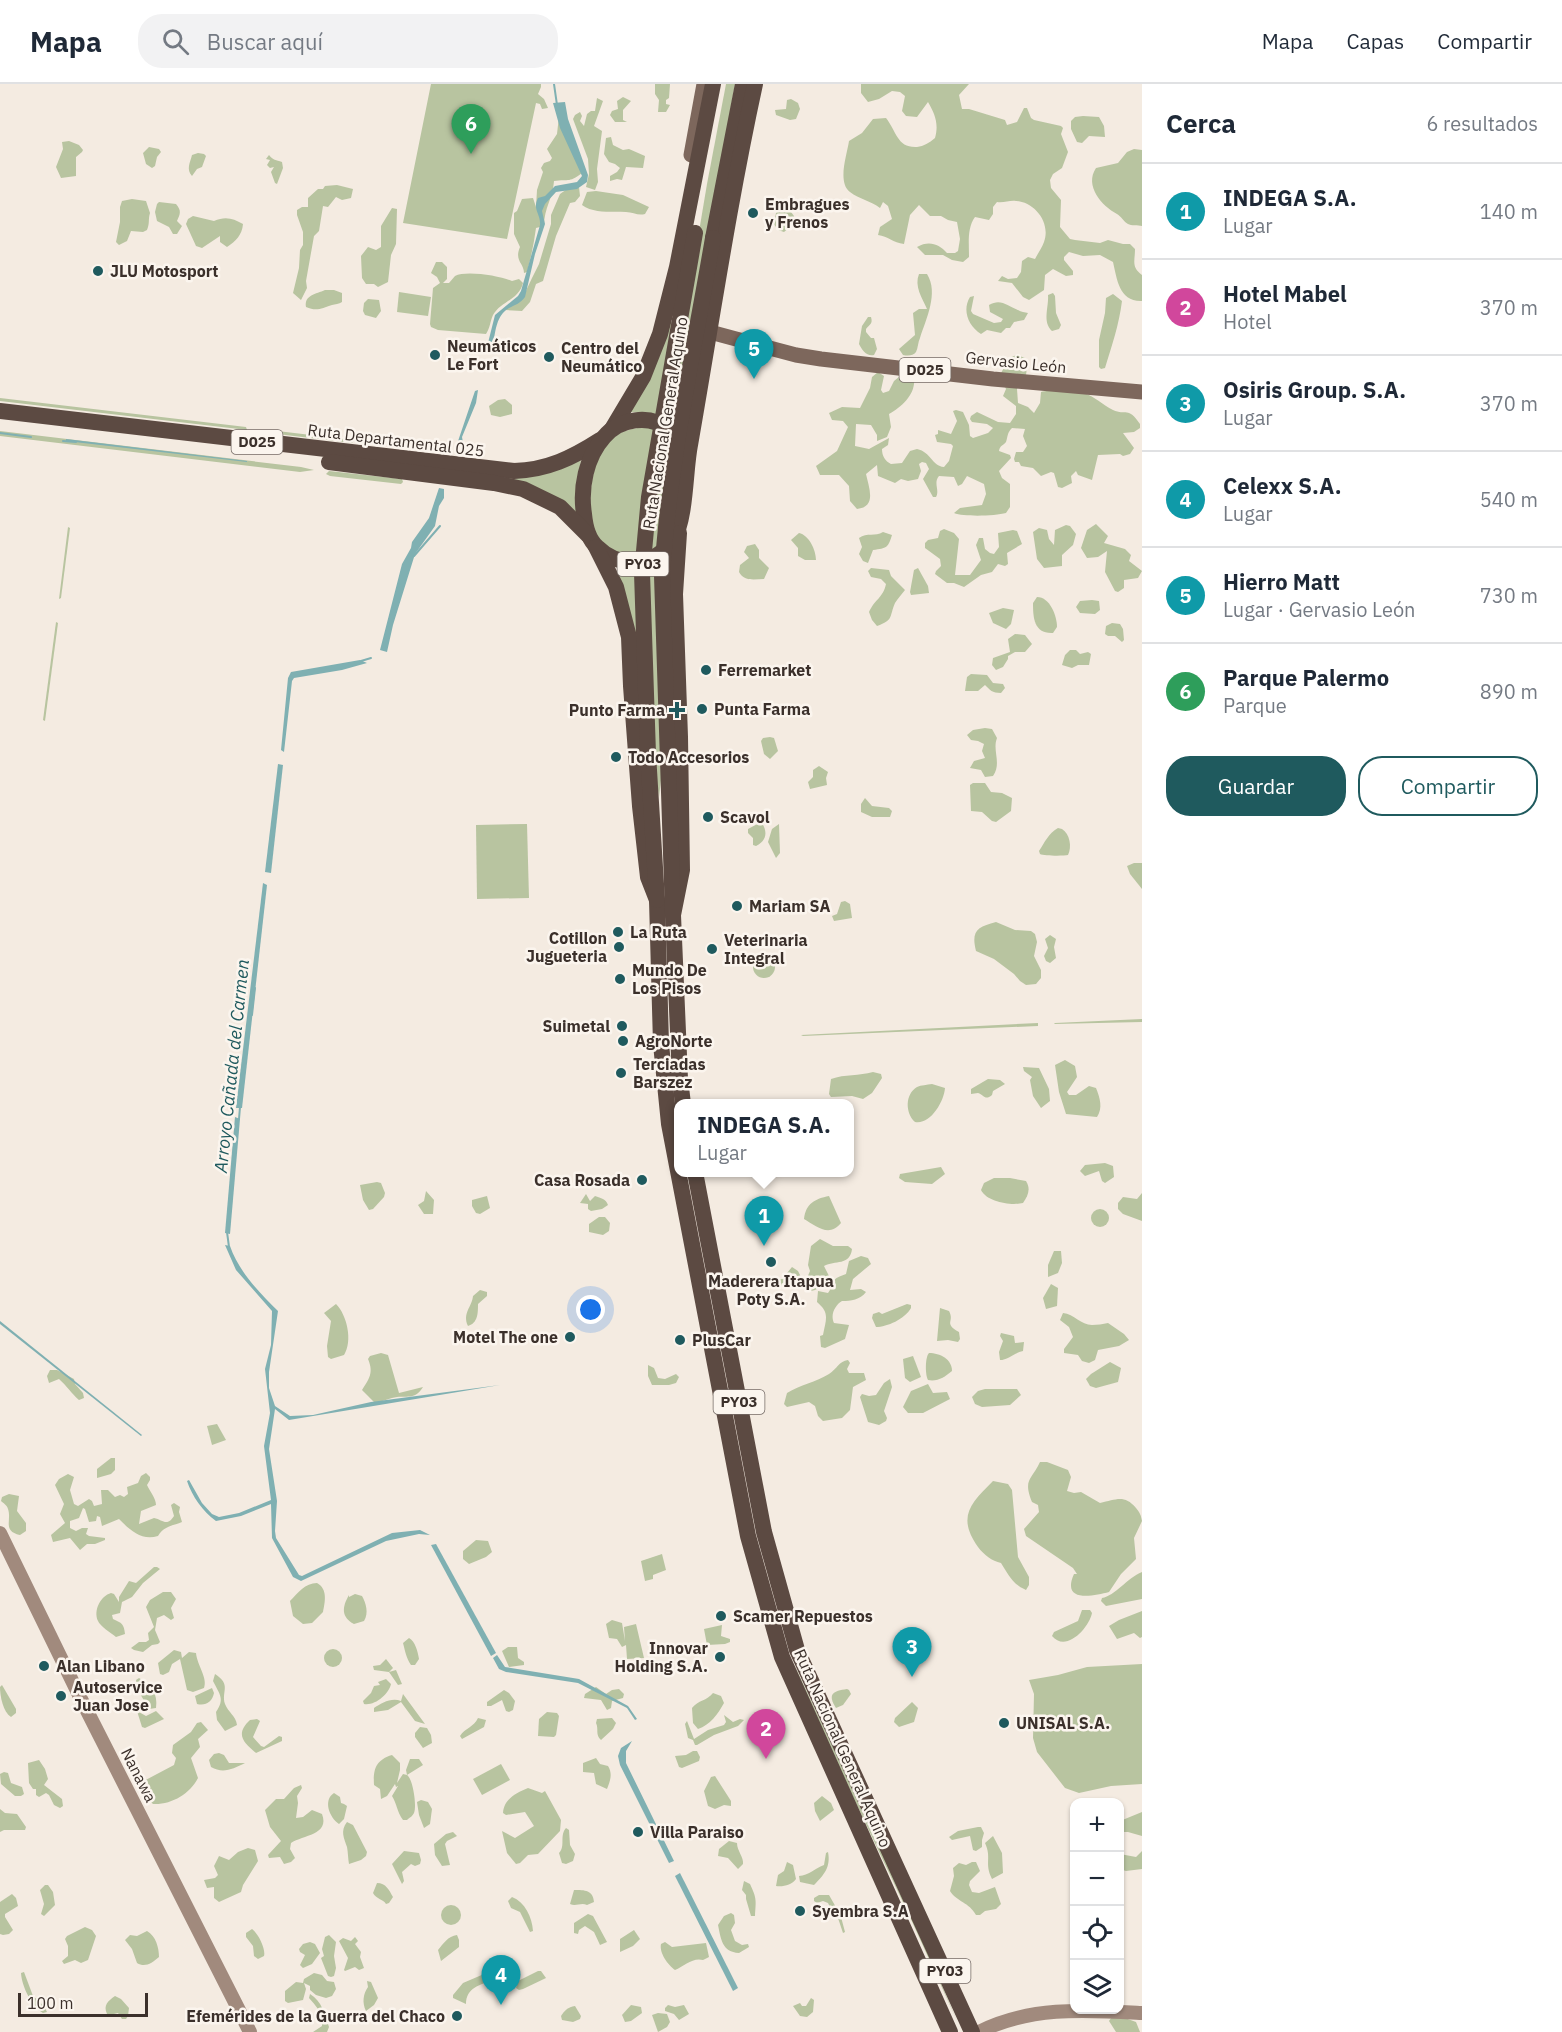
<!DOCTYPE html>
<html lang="es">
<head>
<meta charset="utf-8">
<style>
  :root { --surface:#fff; --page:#f2f2f3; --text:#1f2937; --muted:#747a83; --line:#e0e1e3; --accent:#1f5a5e }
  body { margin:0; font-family:"IBM Plex Sans",sans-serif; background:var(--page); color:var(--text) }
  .controls { position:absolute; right:18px; bottom:18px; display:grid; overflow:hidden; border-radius:12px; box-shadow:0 2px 4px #0004 }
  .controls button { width:54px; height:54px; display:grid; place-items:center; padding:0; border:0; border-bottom:2px solid var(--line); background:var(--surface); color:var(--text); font:30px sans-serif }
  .scale { position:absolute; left:18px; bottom:15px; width:130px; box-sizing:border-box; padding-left:6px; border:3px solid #3b302b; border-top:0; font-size:16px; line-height:21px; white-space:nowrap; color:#3b302b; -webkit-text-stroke:4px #fbf5ee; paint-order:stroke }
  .you { position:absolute; left:591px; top:1226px; width:21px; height:21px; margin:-15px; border:4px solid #fff; border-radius:50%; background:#1a73e8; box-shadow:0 0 0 9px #1a73e833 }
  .badge { display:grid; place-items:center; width:39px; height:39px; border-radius:50%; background:var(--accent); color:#fff; font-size:20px; font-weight:700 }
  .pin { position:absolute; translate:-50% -50px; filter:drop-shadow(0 2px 3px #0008) }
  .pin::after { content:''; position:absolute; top:32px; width:21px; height:18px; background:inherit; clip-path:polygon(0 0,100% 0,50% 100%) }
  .popup { position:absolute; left:674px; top:1015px; width:180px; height:78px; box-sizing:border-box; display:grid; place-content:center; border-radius:12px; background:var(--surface); filter:drop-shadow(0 2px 4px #0005); font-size:20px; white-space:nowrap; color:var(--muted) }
  .popup b { font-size:22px; color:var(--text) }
  .popup::after { content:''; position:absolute; left:50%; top:100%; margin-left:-12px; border:12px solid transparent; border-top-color:var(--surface) }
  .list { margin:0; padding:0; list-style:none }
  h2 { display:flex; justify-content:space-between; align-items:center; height:78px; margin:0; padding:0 24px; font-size:26px }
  h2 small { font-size:20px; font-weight:400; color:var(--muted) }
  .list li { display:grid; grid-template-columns:39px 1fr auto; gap:18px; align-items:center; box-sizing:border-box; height:96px; padding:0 24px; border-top:2px solid var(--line) }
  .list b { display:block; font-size:22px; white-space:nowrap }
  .list p { margin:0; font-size:20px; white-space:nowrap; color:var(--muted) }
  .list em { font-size:20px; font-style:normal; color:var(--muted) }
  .actions { display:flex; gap:12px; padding:18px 24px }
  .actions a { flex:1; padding:14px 0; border:2px solid var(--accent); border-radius:24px; text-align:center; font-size:21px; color:var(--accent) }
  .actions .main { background:var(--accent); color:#fff }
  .icon { flex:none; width:33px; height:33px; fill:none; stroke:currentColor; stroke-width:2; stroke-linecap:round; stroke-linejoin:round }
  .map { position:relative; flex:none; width:1142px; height:1948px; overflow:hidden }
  header { display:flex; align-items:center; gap:36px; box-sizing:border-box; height:84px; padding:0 30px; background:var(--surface); border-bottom:2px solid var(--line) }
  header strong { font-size:28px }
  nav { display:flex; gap:33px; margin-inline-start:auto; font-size:21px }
  .search { width:420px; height:54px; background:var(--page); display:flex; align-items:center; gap:15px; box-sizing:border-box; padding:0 21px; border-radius:24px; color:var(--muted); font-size:22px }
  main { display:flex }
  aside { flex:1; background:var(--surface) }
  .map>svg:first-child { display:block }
  .green { fill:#b8c4a0 }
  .water { fill:#7fb0b2 }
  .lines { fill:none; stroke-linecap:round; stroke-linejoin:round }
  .stream { stroke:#7fb0b2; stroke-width:2 }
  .secondary { stroke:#a18a7d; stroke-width:14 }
  .primary { stroke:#7d675c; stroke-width:15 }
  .highway { stroke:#5c4a42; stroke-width:16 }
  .highway-bridge { stroke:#5c4a42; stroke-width:16 }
  .poi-dot { fill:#1f5a5e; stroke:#fbf5ee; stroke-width:2 }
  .labels { text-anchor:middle; stroke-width:5; stroke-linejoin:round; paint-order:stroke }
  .shield { fill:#fbf5ee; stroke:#756b66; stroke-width:1.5 }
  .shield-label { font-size:15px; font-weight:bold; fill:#3b302b }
  .poi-label { font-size:16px; font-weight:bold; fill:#3b302b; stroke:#fbf5ee; text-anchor:start }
  .street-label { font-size:16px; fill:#3b302b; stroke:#fbf5ee }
  .water-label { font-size:18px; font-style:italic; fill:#1f5a5e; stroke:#fbf5ee }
</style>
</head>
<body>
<header>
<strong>Mapa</strong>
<div class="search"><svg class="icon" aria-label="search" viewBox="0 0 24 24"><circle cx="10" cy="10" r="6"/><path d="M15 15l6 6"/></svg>Buscar aquí</div>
<nav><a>Mapa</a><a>Capas</a><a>Compartir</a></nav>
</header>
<main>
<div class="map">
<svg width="1142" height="1948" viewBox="0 0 1142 1948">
  <rect width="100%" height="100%" fill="#f4ebe1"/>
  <g class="green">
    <polygon points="431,0 541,0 541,3 538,10 544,15 548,24 542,25 540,20 536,19 507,155 403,139"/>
    <polygon points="655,0 670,0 669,14 666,16 666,20 670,21 666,28 658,28 659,16 655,10"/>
    <polygon points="726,0 735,0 693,238 684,237 707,100"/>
    <path d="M861 0H969L959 11 962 25H969L1005 36 1007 41 1017 38 1024 24H1027L1031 34 1034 36 1061 42 1063 44 1061 50 1068 68 1062 84 1053 90 1050 96 1051 104 1061 116 1060 143 1070 155 1075 156 1100 159 1108 156 1123 160H1130L1135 165C1135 177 1131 183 1142 191V217C1119 218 1117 195 1113 178L1100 171 1083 172 1069 168 1064 173V176L1073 187V191L1066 192 1053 185 1045 191 1044 206 1029 216 1023 213 1012 199 998 197 1002 192 1008 195 1017 194 1021 188 1022 177 1028 173 1035 175C1038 169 1042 164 1044 158 1051 139 1035 118 1016 117 1010 116 1004 119 997 118L993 123V130L989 136 975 133C967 144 969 159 969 173L963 178 952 176 943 171H925L917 163C929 156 939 160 947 169H955L958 167 960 155 957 138 948 136 941 132H930L919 121 910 131 904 160C893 159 888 152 878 151L880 143 892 135 888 122 883 118 880 124C871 117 859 115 850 108 837 98 847 71 849 57L862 49 873 35 886 34C897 48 897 64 917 63 924 62 929 59 935 54 939 40 935 30 928 18L917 33 906 32 902 27 905 12 900 8 892 7 879 15 868 18 861 9Z"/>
    <polygon points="623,13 631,17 623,26 623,36 627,38 615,38 610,31 612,27 618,25 617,17"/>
    <polygon points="597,14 603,17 594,42 602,47 597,85 598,98 595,106 586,103 589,90 588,75 573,35 575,31 580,28 582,32 580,37 584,42 587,30 591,27 595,27"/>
    <polygon points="791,15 798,19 800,25 796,35 790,36 776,31 775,26 786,25 787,16"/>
    <path d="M559 32 583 88C570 99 569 95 554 97 553 114 544 124 544 142L536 144C534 159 531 174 527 188L524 189C524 179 514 177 520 163L514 150V129L517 127 522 115 533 114 536 123 537 106 543 88 541 84 544 79 550 77 552 74 547 65 557 50Z"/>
    <polygon points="1083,32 1099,33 1104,42 1105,53 1089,52 1082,59 1077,58 1071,45 1071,37 1075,33"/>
    <polygon points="611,53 613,61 623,66 629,65 645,72 643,84 626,83 622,96 617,95 610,97 610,92 617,88 620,84 615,80 609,78 604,70 606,54"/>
    <polygon points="69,57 79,61 83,66 82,68 76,73 76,92 61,94 56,83 63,65 62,58"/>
    <polygon points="149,63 159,65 161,68 157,73 155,82 152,84 146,80 143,69"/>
    <path d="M1134 65 1142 66V142C1138 141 1131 142 1128 140 1124 138 1121 132 1117 130 1102 122 1084 102 1096 84L1118 79 1127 68Z"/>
    <path d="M198 69 204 70 206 72 202 83 197 85 192 92C186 85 190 79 192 71Z"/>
    <path d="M269 71C273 76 276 76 282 78L283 84 277 100 275 99 271 88 274 83 270 84 267 81 270 76 266 75Z"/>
    <polygon points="337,101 353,105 351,114 342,116 336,113 328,123 323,122 319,147 314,152 306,197 307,204 301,216 293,209 299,184 300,166 303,161 303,148 297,131 297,126 302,123 308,123 308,114 318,105 323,105 325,102"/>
    <polygon points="579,103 580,112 575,118 570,119 556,152 543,197 536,200 530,218 522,227 505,226 524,211 532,194 539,180 551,140 551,131 560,110 567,105"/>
    <path d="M596 107 623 111 649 123 645 130C638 132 633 128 626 128 612 127 594 130 582 121L587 108Z"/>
    <path d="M132 115 146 117 150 129C148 135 150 139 147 146L143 148 131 147 127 157 119 161 116 158 120 138V123L122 117Z"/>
    <path d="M159 118 176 120C182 127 180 130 177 137L182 142 177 150H173L169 143 157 137 155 128 157 120Z"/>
    <polygon points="392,124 397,125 396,160 391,171 388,198 378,203 374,200 366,200 362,194 361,172 368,163 376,166 381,163 381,142"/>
    <polygon points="788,124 794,132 790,137 789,144 784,148 778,146 774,140 776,129 780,125"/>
    <path d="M193 132 214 137C225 132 233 134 243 140 242 151 236 157 227 163L220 158V152L202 164 196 162 186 140 188 135Z"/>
    <path d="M436 178H442L447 183V195L443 199H449C451 197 453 194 455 192 466 186 501 192 512 197L519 195 523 199C519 216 501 217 493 231 490 238 490 244 486 250L438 246 431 243 430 240 433 204 440 199 437 193 431 189Z"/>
    <path d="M919 190H927C939 209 926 235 920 254 918 258 918 264 916 268 913 272 908 272 903 271L899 265 915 251 913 229 919 225H927C922 214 914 202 919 190Z"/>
    <path d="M325 206H334L342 209V218C339 220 335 220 332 221 322 224 317 228 306 223 304 211 316 210 325 206Z"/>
    <polygon points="399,208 431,213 428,232 397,228"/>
    <path d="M1053 209 1055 212 1056 229 1061 241 1059 245 1052 247C1042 238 1049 223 1048 211Z"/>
    <path d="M1113 210 1122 217C1119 241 1112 261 1105 284L1101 285 1099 283V256L1105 229 1106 214Z"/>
    <path d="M974 212 971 227 973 230 994 239 1001 238 1003 235 990 228 989 221C1001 214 1007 222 1018 226 1021 228 1025 228 1028 229L1024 236 1014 238 1010 244H1006L1001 249 987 246 981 250C968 242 962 226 970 213Z"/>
    <polygon points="368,215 379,216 381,227 376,234 365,231 363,227 364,219"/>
    <path d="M868 233H871C873 240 870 240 866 245V248L871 254H874L877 265 874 271C867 273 862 266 859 260L862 242Z"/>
    <polygon points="669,237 703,244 686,348 648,329 630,328"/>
    <path d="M1017 271 1025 274C1028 294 1027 289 1017 305L1018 319 1028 323 1034 329 1040 319 1041 308C1050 306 1075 306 1084 309 1094 312 1103 321 1113 326 1126 332 1128 322 1140 340V344L1134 348 1123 349 1134 364 1130 370 1123 372 1120 370 1098 371 1092 396 1078 391 1076 387 1071 392 1072 399 1062 404 1058 403 1054 389 1051 388 1041 392 1033 384 1021 382 1019 378H1015L1014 375 1016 368H1023L1027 362 1023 352 1025 345 1012 344C1007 349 1008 352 1006 358 1003 362 1000 361 999 367L1010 371 1011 374 999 387 1002 394 1010 400V423L1006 429C995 432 964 433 954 429L960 424 982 421 986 410 984 400 967 392 962 400 958 402 954 393 939 392C933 399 940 406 936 413H933L923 395 929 385 926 379 922 378 919 380 921 387 918 395 908 397 901 395 895 399 878 392 877 381 866 390C869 404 877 423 857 425L850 417 849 402 839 391H820L816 382 837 367 848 343 843 337 832 336 829 329 842 323 860 324 870 304 872 293 878 288 884 292 881 306 883 309 889 307 894 297 905 288 914 294C916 310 902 323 889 330L891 343 887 353 877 357V351L871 341 856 340 855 362 869 365 889 354 888 361 882 365C882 372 885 377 891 380L902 379 910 367 917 365C931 368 932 382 944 383L949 377 953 362 951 360 937 358 935 351 938 350V346L951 350 957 337 953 327 956 326 963 328 969 341 970 352 973 354 988 349 993 344 987 340 972 338 970 335 971 332 977 328 998 338 1010 339 1016 330V322L1003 312 1006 305 1000 292C1002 284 1009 281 1011 273Z"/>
    <polygon points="0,314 246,343 247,346 0,317"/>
    <polygon points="505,315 512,321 512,330 500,333 491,331 489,322 498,316"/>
    <path d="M647 343 654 345 672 357 658 466 621 472C614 467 603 462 599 455 583 432 590 372 612 354 623 346 634 344 647 343Z"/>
    <polygon points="269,346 353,356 354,357 352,359 269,349"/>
    <polygon points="0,347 301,383 314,386 300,388 0,352"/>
    <polygon points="581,374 576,429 505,392"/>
    <polygon points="329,387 402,395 403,398 401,400 330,392 326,390"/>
    <polygon points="1096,440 1108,452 1104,459 1125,465 1131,471 1129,477 1142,487 1138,494 1124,496 1124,504 1118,508 1115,507 1105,488 1107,467 1098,473 1087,474 1081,464 1087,446"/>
    <polygon points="1066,441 1070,442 1076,450 1073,461 1062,471 1062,482 1044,484 1037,475 1033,448 1039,444 1047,446 1049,455 1054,461 1055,446"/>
    <polygon points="68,443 70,444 61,514 59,515"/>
    <polygon points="944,445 954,449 959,455 955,491 970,491 981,476 976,461 979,454 983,454 985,465 990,469 994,470 999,463 998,449 1013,446 1017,447 1022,460 1007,469 1008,480 1005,482 998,480 992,488 981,491 964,503 954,499 947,499 935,490 936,487 941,482 940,475 925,464 925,459 928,456 938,454 940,447"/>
    <path d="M883 448 892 451C888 464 887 464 873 466L868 479 863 477 859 470 862 463 859 454C867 448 875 453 883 448Z"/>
    <path d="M799 449C809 451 816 466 816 476H805L798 472V464L791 456Z"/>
    <path d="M755 460 759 466V474L769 484 764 495C755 495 744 498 739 488L740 481 749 474 744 468 747 462Z"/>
    <polygon points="658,482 662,688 659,713 637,557 617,489 638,488"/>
    <path d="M871 484 889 486 891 492 905 506C902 510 898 514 895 519 889 533 894 536 877 542L872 536 869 528C875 515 883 514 886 500L881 495 871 493 868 487Z"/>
    <polygon points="918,484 928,502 929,509 911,511 910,508 914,486"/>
    <path d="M1037 513C1050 513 1057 532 1057 543L1053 549C1034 550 1033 534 1033 519Z"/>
    <polygon points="1092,516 1099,517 1100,526 1095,530 1080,529 1076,523 1080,517"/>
    <polygon points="1003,524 1014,526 1011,540 1006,545 993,539 989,529"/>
    <polygon points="56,538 58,539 45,637 43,636"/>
    <polygon points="1112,539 1120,540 1123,545 1124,556 1122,558 1115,552 1108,552 1105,550 1106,542"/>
    <polygon points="1015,550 1025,551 1032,560 1025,568 1015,568 1008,572 1008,575 1003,583 996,586 992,581 993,574 1010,568 1008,555"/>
    <polygon points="1070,566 1076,566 1080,570 1088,568 1091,570 1089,581 1078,581 1072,584 1062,581 1065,571"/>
    <path d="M971 590 987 591 993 599 1003 600 1005 604 1001 609C992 609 990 606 985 601L978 607H965L967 593Z"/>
    <path d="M985 644 992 645 997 654C992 667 1002 679 993 692L985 693 981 686 970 684 974 677 985 674 982 667 984 660 978 657 971 656 967 651 973 646Z"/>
    <polygon points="770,653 774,654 778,667 770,675 764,670 761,657 763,654"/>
    <polygon points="819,682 828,688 826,694 827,701 810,705 808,698 813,693 813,686"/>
    <polygon points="973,699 985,699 991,708 1002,709 1012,714 1011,727 996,738 992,737 982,728 971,727 970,701"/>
    <polygon points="865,714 872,722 889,724 892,727 890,733 872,733 861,728 861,720"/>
    <path d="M761 738C768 747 767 757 756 762L753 761V754L748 749V745Z"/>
    <polygon points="527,740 529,814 477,815 476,741"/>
    <polygon points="779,740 780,769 776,774 768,758 772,745"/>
    <path d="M1058 744 1062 745C1070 750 1072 763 1068 771 1064 772 1044 772 1040 770L1039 767C1045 758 1048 750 1058 744Z"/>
    <polygon points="1134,779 1142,779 1142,805 1130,790 1127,782"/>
    <polygon points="845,817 850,820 852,834 834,837 832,832 837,830 841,818"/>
    <path d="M996 838 1015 846 1031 847 1035 850 1037 858 1034 872 1041 886V894L1036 900 1026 901 1020 897 1014 890 994 875 976 867C971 847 977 843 996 838Z"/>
    <polygon points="1050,851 1056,855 1054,863 1056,874 1050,879 1046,877 1044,872 1048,864 1045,855"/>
    <circle cx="764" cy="883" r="11"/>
    <polygon points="1142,935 1142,938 1054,940 1055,939"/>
    <polygon points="1038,939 1038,942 803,952 801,951"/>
    <path d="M1065 976 1075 982 1077 993 1067 1008 1069 1011H1076L1089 1002 1096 1004C1100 1014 1103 1024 1097 1033L1066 1030 1059 1008 1055 981Z"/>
    <polygon points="1023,983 1039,984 1049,1005 1050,1017 1041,1024 1033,1012 1030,996 1032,993 1024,987"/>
    <path d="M873 988 881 990 882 994 872 1009 863 1015 852 1012 831 1013 829 1010 831 995C845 990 859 992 873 988Z"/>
    <path d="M988 995 1000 996 1005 1000 993 1007 992 1011C985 1017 984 1011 978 1009L971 1010V1005Z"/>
    <path d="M932 1000 945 1004C944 1018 930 1041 915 1038 905 1029 905 1010 917 1003 921 1001 927 1001 932 1000Z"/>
    <polygon points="1105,1079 1113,1082 1114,1093 1105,1099 1102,1097 1099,1087 1085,1092 1080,1087 1085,1081"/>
    <polygon points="941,1083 945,1090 932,1100 905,1098 899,1094 900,1090"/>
    <path d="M994 1094H1010L1026 1097C1031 1105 1028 1112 1023 1119 1011 1122 987 1118 981 1106L984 1099Z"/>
    <polygon points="377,1098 381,1099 385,1109 384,1113 373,1125 369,1126 363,1116 360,1101"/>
    <polygon points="426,1107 434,1116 433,1130 424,1130 418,1121 424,1117"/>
    <polygon points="1142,1109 1142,1137 1123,1130 1118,1125 1118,1119 1123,1113 1137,1115"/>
    <path d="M586 1110 590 1117 595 1112C601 1114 606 1115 608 1121L602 1125 591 1127 588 1125V1120L580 1119Z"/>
    <polygon points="487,1112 490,1124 480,1130 476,1129 472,1122 472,1116"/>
    <path d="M829 1112 841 1139C829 1154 816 1142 804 1135 806 1119 815 1115 829 1112Z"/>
    <circle cx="1100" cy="1134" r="9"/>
    <polygon points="599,1133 605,1133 610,1139 609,1147 603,1151 589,1148 589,1140"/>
    <path d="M820 1155 833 1162H848L852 1165C850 1182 835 1176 824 1182L829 1192 828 1199 815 1206 807 1208 805 1205 807 1194 810 1187 808 1181 811 1162Z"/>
    <polygon points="1054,1167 1061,1167 1062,1179 1058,1189 1048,1193 1048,1181"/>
    <path d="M861 1172 868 1174 871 1180 853 1195 850 1206 861 1205 866 1208C860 1216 851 1217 842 1217 835 1221 830 1231 834 1239L849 1241 845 1255 825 1264 821 1263 820 1252 823 1251C826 1235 830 1229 817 1218L818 1207 828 1209C838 1196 827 1197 846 1190L849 1177Z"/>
    <polygon points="792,1183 798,1187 801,1193 798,1203 794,1204 780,1201 768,1204 763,1201 762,1198 782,1195"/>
    <polygon points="1051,1200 1058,1204 1057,1222 1046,1225 1043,1214"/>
    <path d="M480 1206 487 1208V1212L478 1220C478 1229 478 1239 468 1242 462 1229 472 1223 473 1212Z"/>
    <path d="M336 1220C347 1231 353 1257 344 1271L331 1275 328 1273 327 1262 331 1237 324 1229Z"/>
    <path d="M907 1220 911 1221V1224C905 1235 887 1243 876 1243L872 1234 873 1230 879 1228 882 1230Z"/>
    <path d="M940 1224 949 1227C955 1238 943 1239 959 1248L960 1255 958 1258 948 1256 937 1257Z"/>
    <path d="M1063 1229C1074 1230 1081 1241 1092 1241 1097 1241 1103 1240 1108 1239L1124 1250 1129 1256 1119 1262 1098 1266 1095 1276 1089 1279 1082 1277 1078 1271 1064 1269V1265L1073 1253 1069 1243 1060 1236Z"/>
    <path d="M1001 1249 1014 1252 1015 1259 1024 1258 1023 1267C1014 1269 1008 1276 1000 1276L999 1268 1003 1257 1000 1252Z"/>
    <path d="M381 1269 388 1271 399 1309 423 1303C416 1315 408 1312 397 1313 390 1314 384 1317 378 1318H374L362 1306C369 1295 374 1289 368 1275L370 1272Z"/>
    <path d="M929 1269C940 1269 952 1275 952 1287 945 1293 937 1298 928 1296 925 1291 925 1273 929 1269Z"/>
    <polygon points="913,1272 921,1293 910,1298 905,1294 903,1275"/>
    <path d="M848 1276 850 1279 847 1285 849 1289H864L866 1296 853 1303 850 1326 842 1334 823 1337 818 1332 815 1322 809 1318 787 1323 784 1320 787 1309C800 1301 816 1298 829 1290 837 1285 839 1277 848 1276Z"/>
    <polygon points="1110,1278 1121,1284 1118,1298 1096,1304 1090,1302 1086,1295 1091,1290"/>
    <polygon points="648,1281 654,1284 658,1294 665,1295 676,1290 679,1293 676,1299 669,1301 652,1301 648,1292"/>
    <path d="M50 1286H57L74 1295 75 1300 83 1309 84 1314 79 1316C71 1309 67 1302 59 1295L49 1299 47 1292Z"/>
    <polygon points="890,1295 892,1303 884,1327 887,1334 886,1337 879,1341 868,1338 860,1313 862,1310 869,1312 876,1311 884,1299"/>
    <polygon points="928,1300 933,1309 947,1308 950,1315 923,1329 908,1329 903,1323 911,1307"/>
    <polygon points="985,1305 1017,1305 1021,1311 1010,1321 982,1323 975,1320 972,1313 978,1307"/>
    <polygon points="217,1340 226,1356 212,1361 207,1342"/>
    <polygon points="111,1374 115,1374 115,1386 111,1390 97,1394 97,1385"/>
    <path d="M1040 1378H1047L1068 1386 1071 1393 1067 1407 1074 1409 1081 1408 1100 1419C1116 1416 1124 1410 1136 1424 1140 1429 1141 1431 1142 1437L1134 1454 1136 1475 1121 1490 1109 1508C1093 1512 1061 1519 1074 1490H1077L1073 1484 1026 1452 1024 1445 1039 1428 1038 1421 1032 1418C1023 1395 1031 1397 1040 1378Z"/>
    <path d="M146 1389 150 1393V1396L147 1401C150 1408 156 1414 156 1421L141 1427 139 1440 154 1434C163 1436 167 1443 174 1432L171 1421 174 1419 180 1423 179 1428 182 1438C172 1442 164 1442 158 1452 141 1457 130 1446 119 1435L102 1442 100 1433 97 1432 96 1437 89 1438 85 1425 83 1424 79 1434 70 1437V1444L76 1447 82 1444H88L86 1450 89 1452 105 1454V1456L95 1460H87L80 1466 70 1454 53 1458 51 1451 65 1439 60 1430 64 1420 55 1401 59 1395 68 1390 74 1393 70 1406 74 1420 78 1422 89 1415 92 1417 94 1422 102 1420 101 1406H108L115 1413 120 1411 124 1413 128 1410 127 1403 138 1399 141 1392Z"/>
    <path d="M993 1397 1008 1400 1012 1406 1018 1473 1029 1493V1501L1026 1506C1013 1501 1008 1490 1001 1479 992 1477 984 1471 978 1463 957 1433 970 1420 993 1397Z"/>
    <path d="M9 1410 19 1412 17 1427 26 1439V1447L20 1451C2 1447 12 1436 8 1425 7 1421 3 1419 1 1417L2 1413Z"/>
    <polygon points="476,1456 488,1457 492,1468 486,1473 469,1480 463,1475 463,1467"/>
    <polygon points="662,1470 666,1486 653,1491 653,1495 645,1497 641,1477"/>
    <path d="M154 1483H157L160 1485 143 1499 132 1513 122 1518 120 1529 112 1531 113 1535C122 1539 124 1540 125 1550L116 1553C111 1549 100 1542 98 1537 93 1526 101 1512 111 1509L114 1510 119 1518V1513L129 1497 136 1499Z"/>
    <path d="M1142 1488V1515L1106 1522 1101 1517 1102 1514C1115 1512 1127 1494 1142 1488Z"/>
    <path d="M317 1499C328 1505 325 1518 323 1528L312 1539 303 1540 293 1532 290 1517C298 1509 305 1499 317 1499Z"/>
    <polygon points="163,1508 171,1508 176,1515 171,1524 174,1534 171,1536 164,1531 157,1534 155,1546 160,1558 158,1560 152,1561 143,1568 134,1566 131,1564 139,1558 146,1558 149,1556 148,1549 154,1543 146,1523 150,1516"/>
    <path d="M355 1510 362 1512C366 1519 369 1529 364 1537L354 1540C341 1533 342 1523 349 1511V1513Z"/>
    <path d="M1082 1526H1090L1092 1529C1089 1544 1066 1569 1052 1552L1054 1548 1078 1537Z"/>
    <polygon points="1142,1527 1142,1553 1140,1554 1134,1549 1117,1555 1109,1542 1119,1536"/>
    <polygon points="612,1536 622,1539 625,1557 624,1543 636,1540 644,1574 627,1575 626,1561 622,1563 617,1555 609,1554 606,1540"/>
    <polygon points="722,1541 721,1552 730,1555 730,1558 725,1560 707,1561 704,1545"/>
    <path d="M409 1554C415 1557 418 1568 419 1575L415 1581H411C406 1574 405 1566 403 1559Z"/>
    <polygon points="508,1563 517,1563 518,1574 524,1578 524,1581 509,1583 502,1567"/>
    <circle cx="333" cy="1574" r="9"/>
    <path d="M174 1566 181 1568 182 1574 189 1568 196 1569C197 1581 208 1594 204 1604L193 1608 187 1606 180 1575 172 1580 169 1588 163 1591 160 1590 158 1579Z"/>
    <polygon points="386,1575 393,1584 389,1588 396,1586 402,1600 398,1601 389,1588 374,1586 373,1582 380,1581"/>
    <polygon points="793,1578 911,1830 958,1939 909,1831 818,1639"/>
    <polygon points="1142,1580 1142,1700 1111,1702 1079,1709 1065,1704 1037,1668 1033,1654 1034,1610 1029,1596 1058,1591 1087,1583"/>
    <path d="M215 1590C232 1601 221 1607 225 1620 228 1628 236 1632 237 1641L225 1647 217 1636 216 1628C225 1615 220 1611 213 1597Z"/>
    <path d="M139 1594C151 1601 158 1609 156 1624L149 1625 139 1608 136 1596Z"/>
    <path d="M386 1595 391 1600C389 1610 375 1622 364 1620L363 1617 371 1609 374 1602 380 1601 378 1598Z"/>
    <path d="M2 1601 16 1625V1629L11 1633C3 1628 0 1612 0 1603Z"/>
    <polygon points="596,1603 606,1610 612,1606 619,1605 624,1610 623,1614 612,1617 611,1624 607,1626 601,1616 584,1614 585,1610"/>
    <path d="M212 1604 214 1609C212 1618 206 1622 197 1620L195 1612Z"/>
    <path d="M847 1605 849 1606 851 1610 843 1621 836 1624C827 1610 833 1607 847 1605Z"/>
    <polygon points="504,1606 509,1609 515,1617 513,1626 509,1628 506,1627 502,1616 491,1622 487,1622 487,1618"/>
    <path d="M713 1609 721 1612 724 1619C718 1630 710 1641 698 1645L693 1639 692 1624C698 1616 707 1617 713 1609Z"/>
    <path d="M403 1610 425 1640 415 1637 401 1618 388 1626 374 1628V1624C381 1619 392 1613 401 1617Z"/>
    <polygon points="912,1618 918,1624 914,1638 899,1643 894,1638 895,1634"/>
    <polygon points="137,1627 146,1632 156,1627 164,1635 145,1644 142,1643"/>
    <polygon points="547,1628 557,1629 559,1632 556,1651 554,1653 538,1652 539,1635"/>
    <polygon points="724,1631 733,1638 740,1635 744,1636 738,1642 714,1651 697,1661 695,1661 693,1656 688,1654 685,1640 687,1637 694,1655 708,1646 724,1641 726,1638"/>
    <path d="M478 1634 486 1636 484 1643 462 1655 460 1652C465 1644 474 1643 478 1634Z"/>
    <path d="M612 1634 616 1639 613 1645 601 1656C595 1651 599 1645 596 1639L597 1635Z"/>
    <path d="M257 1635 260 1637 253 1653 261 1662 264 1663 279 1652 282 1653V1657L256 1669C243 1658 235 1650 250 1636Z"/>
    <path d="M201 1638 208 1646 198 1655 200 1663 191 1674 198 1694C190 1710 171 1721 153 1720L142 1709 140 1699 174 1681 176 1674 172 1669 173 1661 191 1648 197 1639Z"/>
    <polygon points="420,1643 427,1644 431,1651 432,1659 423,1664 415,1653 415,1649"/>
    <polygon points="693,1667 697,1667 700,1673 699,1677 682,1684 679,1683 675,1672 686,1671"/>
    <path d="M219 1669 224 1671 229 1679H245C233 1685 223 1690 211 1683L209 1676 214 1670Z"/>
    <path d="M392 1671 400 1679V1686L397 1699 403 1690 407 1691 406 1686 410 1675H419L423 1681 407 1691C413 1695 417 1722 414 1729 412 1733 410 1733 407 1736H403C397 1728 397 1720 392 1712L398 1702 396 1703 395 1700 387 1712 381 1715 380 1705 374 1701C373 1685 376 1676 392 1671Z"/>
    <path d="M596 1674 600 1680 608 1682C613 1690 610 1697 607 1705L596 1700 594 1689 583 1688V1679Z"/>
    <polygon points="39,1676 45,1685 48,1695 44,1701 62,1715 63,1722 60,1724 54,1721 49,1711 46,1709 39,1713 36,1711 36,1705 33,1705 29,1699 28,1679"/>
    <polygon points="501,1680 510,1696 482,1711 473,1695"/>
    <polygon points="4,1688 8,1689 11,1699 22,1703 24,1710 21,1712 15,1712 1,1700 0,1690"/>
    <polygon points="715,1692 731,1717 731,1722 724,1721 715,1725 708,1722 704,1707 711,1693"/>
    <path d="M301 1701 302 1704 297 1712 298 1719 296 1734 303 1733 312 1726 322 1730C330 1751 303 1751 291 1759L290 1765 295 1774 291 1778 284 1780 280 1773 269 1774 268 1771 281 1757 270 1743 265 1726 276 1715H284L294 1704Z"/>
    <path d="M528 1704 542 1709 545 1707 561 1736 560 1747 538 1770 528 1771 520 1779 516 1780 507 1769 502 1747 515 1754 534 1742 525 1728 506 1731 503 1729C504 1715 516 1709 528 1704Z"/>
    <path d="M334 1709 340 1713 341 1719 344 1720 347 1722 344 1735 339 1740C329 1733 323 1716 334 1709Z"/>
    <polygon points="822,1712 831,1719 834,1726 820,1737 815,1727 814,1719"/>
    <polygon points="421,1716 428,1718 432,1725 430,1740 424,1744 419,1731 417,1718"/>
    <polygon points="0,1725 5,1729 17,1730 26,1743 25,1746 4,1746 0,1748"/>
    <polygon points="1142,1728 1142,1752 1128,1748 1121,1748 1120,1737"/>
    <path d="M347 1738 353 1741 367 1768 366 1772 361 1776 349 1780C348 1775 348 1768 347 1763 344 1754 340 1747 347 1738Z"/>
    <polygon points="978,1743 981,1743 984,1749 982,1756 982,1763 976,1767 973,1766 970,1752 952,1756 949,1753 958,1747"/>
    <path d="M566 1744 569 1746 570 1761 575 1770 573 1777 566 1780 562 1779 559 1769C566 1762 559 1752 566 1744Z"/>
    <polygon points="453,1748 457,1752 447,1757 445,1760 450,1781 442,1782 435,1771 434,1760 446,1750"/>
    <path d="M993 1752 1002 1769 1003 1789 992 1795C984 1779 992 1774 985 1759Z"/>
    <path d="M729 1757 737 1759C737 1767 744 1773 743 1780L738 1785 728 1774 718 1772 719 1765Z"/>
    <polygon points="248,1764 255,1766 258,1777 243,1801 241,1808 219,1818 214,1814 214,1803 207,1804 204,1796 215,1794 218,1791 214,1782 219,1772 229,1776 238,1768"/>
    <polygon points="404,1767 419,1769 421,1776 420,1780 415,1782 411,1780 402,1788 404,1797 402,1800 392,1780"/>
    <polygon points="1142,1767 1142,1785 1126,1787 1120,1785 1120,1770 1136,1773"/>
    <path d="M828 1768C831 1783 824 1791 814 1801L800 1798 799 1792C809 1791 814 1785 824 1781L826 1769Z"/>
    <path d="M787 1778 793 1781 796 1795C792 1801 783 1803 776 1802L778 1791 784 1787Z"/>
    <path d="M972 1778H976L980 1787 970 1797 969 1801 972 1808 979 1809 995 1803 1001 1820 996 1825 985 1827 980 1831H976C969 1818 957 1818 950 1807L954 1792 953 1784 959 1779 966 1781Z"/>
    <path d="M744 1797 750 1800C757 1815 756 1816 755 1832H751L746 1815V1811L742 1806Z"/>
    <path d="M377 1799C386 1799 389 1806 393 1813L389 1819 386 1820C383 1815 376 1815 373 1809Z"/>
    <polygon points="45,1801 48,1801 53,1808 55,1821 44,1832 41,1830 44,1820 40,1806"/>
    <path d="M574 1806C585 1806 593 1806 594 1818L587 1821C581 1818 576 1823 570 1820Z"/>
    <polygon points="12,1810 16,1814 18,1822 5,1830 5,1833 13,1846 9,1850 3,1851 0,1850 0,1818"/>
    <polygon points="819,1811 829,1811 837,1825 837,1833 841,1833 845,1848 843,1849 838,1834 836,1835 828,1819 823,1817 817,1819 814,1817 814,1814"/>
    <path d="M512 1813C525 1818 532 1833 533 1847L530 1848 520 1828 511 1824 508 1817Z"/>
    <circle cx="451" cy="1831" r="10"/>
    <path d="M731 1829 734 1831 735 1839 731 1846 735 1857 742 1861 748 1860 749 1863 739 1869C722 1868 721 1855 718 1841L724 1832Z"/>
    <polygon points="588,1830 593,1832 607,1858 600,1861 594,1848 585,1842 579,1846 578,1850 574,1849 574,1839"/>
    <polygon points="85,1843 92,1846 96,1852 88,1876 81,1879 75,1876 64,1880 62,1877 68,1872 68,1862 65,1855 67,1852"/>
    <path d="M252 1845C258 1849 266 1865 264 1872L258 1875 254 1872 253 1862 246 1853V1849Z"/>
    <polygon points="634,1846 640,1855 633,1862 620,1868 620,1855"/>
    <path d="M147 1847C156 1852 159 1864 159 1873 152 1879 145 1884 137 1879L132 1865 125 1856 130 1851 137 1852Z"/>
    <polygon points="329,1851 336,1858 334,1872 336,1884 334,1892 331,1893 328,1892 321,1874 324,1872 322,1865 325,1853"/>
    <path d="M457 1851 459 1856V1863L441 1877 438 1866C443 1860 448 1852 457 1851Z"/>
    <polygon points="355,1853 358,1857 355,1860 361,1868 360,1873 364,1884 359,1886 355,1883 345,1887 344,1886 348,1874 339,1857 343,1854 351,1857"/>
    <polygon points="310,1858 315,1860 320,1869 312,1880 303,1884 300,1881 305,1871 300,1868 299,1865 303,1860"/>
    <path d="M665 1858 672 1863 706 1859 709 1873 703 1876C693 1873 684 1882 675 1886 668 1881 659 1869 661 1860Z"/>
    <polygon points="538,1887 541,1887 546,1894 523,1905 519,1906 516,1904 518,1897"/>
    <path d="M24 1888 33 1912 44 1922 47 1928 43 1929C31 1921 22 1903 21 1889Z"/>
    <polygon points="314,1889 322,1891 327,1897 334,1898 336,1905 332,1912 326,1914 316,1911 310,1906 310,1902 304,1899 306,1905 303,1916 288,1919 285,1917 285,1907 296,1898 303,1899 304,1895"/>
    <path d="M484 1890H492L494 1893 493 1897C480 1900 466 1904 466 1920L453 1914V1911L463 1899Z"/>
    <path d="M367 1897 371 1898 378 1914 374 1921 366 1927C362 1919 363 1910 368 1903Z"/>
    <path d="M310 1910C322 1917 325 1931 329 1943L327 1948H313L322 1942C324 1930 316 1922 309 1914Z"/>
    <path d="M115 1912 121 1915 129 1924 128 1932 126 1935H122L118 1929 110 1931 107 1930C103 1921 108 1917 115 1912Z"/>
    <polygon points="811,1914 814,1916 813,1928 807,1933 800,1932 793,1922 800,1919 802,1922 806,1922"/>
    <polygon points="631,1921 641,1923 642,1929 631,1937 625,1938 622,1931"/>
    <polygon points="668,1921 675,1923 684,1921 689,1930 679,1936 674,1930 665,1927 665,1924"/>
    <path d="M575 1922 581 1932 580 1935 573 1938 562 1936 561 1932C564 1927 568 1923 575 1922Z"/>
    <polygon points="658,1929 667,1930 670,1938 667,1943 658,1948 652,1931"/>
    <polygon points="1114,1930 1136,1938 1140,1948 1116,1948 1109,1937"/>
  </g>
  <g class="water">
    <path d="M565 18 568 35 588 91 587 98 577 105 556 108 545 120 542 127 545 140 535 170 525 213C521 219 515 221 509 224 496 232 496 246 493 259H488L495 231 518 212 521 207 540 141C541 130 532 126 538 114L545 112 555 102 577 98 582 92 560 44 553 19Z"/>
    <polygon points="478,306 476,319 462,353 464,364 462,367 455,366 475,307"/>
    <polygon points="66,355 247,377 247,378 66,357"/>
    <polygon points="439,404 444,405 444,414 439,422 435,442 415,470 393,541 387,568 380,566 402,480 411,464 412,458 429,434"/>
    <polygon points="360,576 367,579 342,586 294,594 292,597 284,668 281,666 288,594 291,588"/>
    <polygon points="278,680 283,681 271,789 265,788"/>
    <polygon points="263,799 267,801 242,1024 236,1024"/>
    <polygon points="235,1033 240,1035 230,1150 225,1149"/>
    <path d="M225 1161 230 1162C239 1188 259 1208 278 1227L269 1288V1304L275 1322 290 1332 313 1331 371 1318 500 1301 289 1336 275 1325 269 1365 277 1417 275 1447 276 1454 299 1491 302 1492 392 1449 420 1446 430 1451 419 1450 386 1457 301 1497 293 1493 272 1454 271 1420 241 1432 216 1437C203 1428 192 1412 187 1397L189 1396 202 1419 212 1430 219 1433 239 1429 271 1416 264 1362 270 1329 265 1285 271 1261 272 1227 236 1186Z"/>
    <polygon points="0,1237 142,1351 141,1352 0,1240"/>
    <polygon points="436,1460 496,1569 491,1572 431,1461"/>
    <polygon points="497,1571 505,1583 579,1595 628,1622 637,1635 635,1636 627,1624 578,1599 506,1588 499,1585 493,1574"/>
    <polygon points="632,1657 626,1667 626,1679 674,1777 669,1779 620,1681 618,1672 621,1664"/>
    <polygon points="680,1789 738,1904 733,1907 675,1792"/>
  </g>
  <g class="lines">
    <g class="stream">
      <polyline points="554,0 557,21"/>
      <polyline points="0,349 31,353"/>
      <polyline points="63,357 76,358"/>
      <polyline points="414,472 440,442"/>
      <polyline points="361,577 371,574"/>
      <polyline points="252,931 255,904"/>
      <polyline points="239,1035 240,1023"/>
      <polyline points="227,1148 229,1163"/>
    </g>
    <g class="secondary">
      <polyline points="0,1449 80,1613 250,1948"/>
      <path d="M979 1948C1030 1922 1086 1926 1142 1929"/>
    </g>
    <g class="primary">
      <polyline points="691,71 704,0"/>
      <polyline points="710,248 796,271 821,275 993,295 1142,308"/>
    </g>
    <g class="highway">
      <polyline points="713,154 743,0"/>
      <path d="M0 327 514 387C547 386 572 374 600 356"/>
      <polyline points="612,345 643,293 660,250 677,183 713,0"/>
      <path d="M687 377C683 365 678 354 669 346 650 329 619 335 604 353 586 373 580 404 584 430 585 441 588 455 597 463 620 486 657 482 674 454 686 434 685 386 690 361 711 241 729 119 755 0"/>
      <polyline points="329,378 494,399 523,405 560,423 588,451"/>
      <polyline points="679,449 675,510 680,653 682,786 673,831 680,995 683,1020"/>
      <polyline points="596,463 616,503 629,553 631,602 640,722 648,793 657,816 661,960 669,1040 748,1452 782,1573 950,1948"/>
      <polyline points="695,1088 764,1448 797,1566 972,1948"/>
    </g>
    <g class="highway-bridge">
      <polyline points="657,816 648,670 642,489 649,413 695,149"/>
      <path d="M673 831 662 492C669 378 694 266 713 154"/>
    </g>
  </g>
  <g class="poi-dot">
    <circle cx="753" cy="129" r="6"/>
    <circle cx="98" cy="187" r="6"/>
    <circle cx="435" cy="271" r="6"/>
    <circle cx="549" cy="273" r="6"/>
    <circle cx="706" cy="586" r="6"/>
    <circle cx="702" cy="625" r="6"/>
    <path d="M674 617h6v6h6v6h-6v6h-6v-6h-6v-6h6z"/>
    <circle cx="616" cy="673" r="6"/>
    <circle cx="708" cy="733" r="6"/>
    <circle cx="737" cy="822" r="6"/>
    <circle cx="618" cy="848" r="6"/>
    <circle cx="619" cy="863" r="6"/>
    <circle cx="712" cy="865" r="6"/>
    <circle cx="620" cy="895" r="6"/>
    <circle cx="622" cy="942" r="6"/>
    <circle cx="623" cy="957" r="6"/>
    <circle cx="621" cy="989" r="6"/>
    <circle cx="642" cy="1096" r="6"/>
    <circle cx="771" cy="1178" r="6"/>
    <circle cx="570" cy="1253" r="6"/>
    <circle cx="680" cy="1256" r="6"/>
    <circle cx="721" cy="1532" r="6"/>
    <circle cx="720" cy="1573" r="6"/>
    <circle cx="44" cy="1582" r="6"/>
    <circle cx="61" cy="1612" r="6"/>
    <circle cx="1004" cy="1639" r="6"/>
    <circle cx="638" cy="1748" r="6"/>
    <circle cx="800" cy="1827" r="6"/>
    <circle cx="457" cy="1932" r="6"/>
  </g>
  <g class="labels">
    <g class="shield">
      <rect x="899.5" y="274" width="51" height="24" rx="4.5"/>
      <rect x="231.5" y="346" width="51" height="24" rx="4.5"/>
      <rect x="617.5" y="468" width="51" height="24" rx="4.5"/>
      <rect x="713.5" y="1306" width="51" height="24" rx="4.5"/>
      <rect x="919.5" y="1875" width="51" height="24" rx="4.5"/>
    </g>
    <g class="shield-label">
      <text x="925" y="291">D025</text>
      <text x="257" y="363">D025</text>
      <text x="643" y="485">PY03</text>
      <text x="739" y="1323">PY03</text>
      <text x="945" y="1892">PY03</text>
    </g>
    <g class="poi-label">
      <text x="765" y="126">Embragues<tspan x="765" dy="18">y Frenos</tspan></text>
      <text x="110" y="193">JLU Motosport</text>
      <text x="447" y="268">Neumáticos<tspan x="447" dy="18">Le Fort</tspan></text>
      <text x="561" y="270">Centro del<tspan x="561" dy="18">Neumático</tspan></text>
      <text x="718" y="592">Ferremarket</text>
      <text x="714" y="631">Punta Farma</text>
      <text x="665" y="632" text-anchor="end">Punto Farma</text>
      <text x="628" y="679">Todo Accesorios</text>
      <text x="720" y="739">Scavol</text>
      <text x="749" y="828">Mariam SA</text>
      <text x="630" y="854">La Ruta</text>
      <text x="607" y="860" text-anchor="end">Cotillon<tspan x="607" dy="18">Jugueteria</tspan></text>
      <text x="724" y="862">Veterinaria<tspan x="724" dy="18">Integral</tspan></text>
      <text x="632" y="892">Mundo De<tspan x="632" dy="18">Los Pisos</tspan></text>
      <text x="610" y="948" text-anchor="end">Suimetal</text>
      <text x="635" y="963">AgroNorte</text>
      <text x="633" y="986">Terciadas<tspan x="633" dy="18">Barszez</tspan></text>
      <text x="630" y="1102" text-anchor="end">Casa Rosada</text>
      <text x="771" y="1203" text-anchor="middle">Maderera Itapua<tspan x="771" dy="18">Poty S.A.</tspan></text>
      <text x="558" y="1259" text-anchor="end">Motel The one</text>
      <text x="692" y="1262">PlusCar</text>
      <text x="733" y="1538">Scamer Repuestos</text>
      <text x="708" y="1570" text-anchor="end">Innovar<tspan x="708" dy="18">Holding S.A.</tspan></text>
      <text x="56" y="1588">Alan Libano</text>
      <text x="73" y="1609">Autoservice<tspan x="73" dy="18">Juan Jose</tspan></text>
      <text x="1016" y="1645">UNISAL S.A.</text>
      <text x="650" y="1754">Villa Paraiso</text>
      <text x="812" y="1833">Syembra S.A</text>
      <text x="445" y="1938" text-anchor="end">Efemérides de la Guerra del Chaco</text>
    </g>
    <g class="street-label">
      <text transform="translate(1016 278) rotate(6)" y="6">Gervasio León</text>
      <text transform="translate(665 339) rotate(-81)" y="6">Ruta Nacional General Aquino</text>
      <text transform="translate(396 356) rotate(7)" y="6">Ruta Departamental 025</text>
      <text transform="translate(843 1664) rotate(66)" y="6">Ruta Nacional General Aquino</text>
      <text transform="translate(139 1691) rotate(63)" y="6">Nanawa</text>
    </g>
    <g class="water-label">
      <text transform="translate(232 982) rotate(-84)" y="6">Arroyo Cañada del Carmen</text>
    </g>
  </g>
</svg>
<div class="controls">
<button>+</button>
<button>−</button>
<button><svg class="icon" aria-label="locate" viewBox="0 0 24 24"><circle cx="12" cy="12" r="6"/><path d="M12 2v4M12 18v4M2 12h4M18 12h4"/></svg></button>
<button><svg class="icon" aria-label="layers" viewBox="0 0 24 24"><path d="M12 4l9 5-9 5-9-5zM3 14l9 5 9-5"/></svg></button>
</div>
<div class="scale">100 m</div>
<div class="you"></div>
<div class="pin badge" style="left:764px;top:1162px;background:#0f9aa8">1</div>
<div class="popup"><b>INDEGA S.A.</b>Lugar</div>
<div class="pin badge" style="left:766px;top:1675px;background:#d1479c">2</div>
<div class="pin badge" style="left:912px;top:1593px;background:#0f9aa8">3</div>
<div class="pin badge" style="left:501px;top:1921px;background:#0f9aa8">4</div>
<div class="pin badge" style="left:754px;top:295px;background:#0f9aa8">5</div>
<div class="pin badge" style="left:471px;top:70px;background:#2e9e5b">6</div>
</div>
<aside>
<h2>Cerca<small>6 resultados</small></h2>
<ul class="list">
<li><span class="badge" style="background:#0f9aa8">1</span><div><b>INDEGA S.A.</b><p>Lugar</p></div><em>140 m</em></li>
<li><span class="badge" style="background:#d1479c">2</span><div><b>Hotel Mabel</b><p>Hotel</p></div><em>370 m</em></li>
<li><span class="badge" style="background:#0f9aa8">3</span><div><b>Osiris Group. S.A.</b><p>Lugar</p></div><em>370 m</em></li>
<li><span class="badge" style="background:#0f9aa8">4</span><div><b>Celexx S.A.</b><p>Lugar</p></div><em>540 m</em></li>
<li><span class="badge" style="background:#0f9aa8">5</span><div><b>Hierro Matt</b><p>Lugar · Gervasio León</p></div><em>730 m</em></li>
<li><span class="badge" style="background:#2e9e5b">6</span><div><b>Parque Palermo</b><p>Parque</p></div><em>890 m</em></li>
</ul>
<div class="actions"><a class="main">Guardar</a><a>Compartir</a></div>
</aside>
</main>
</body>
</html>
